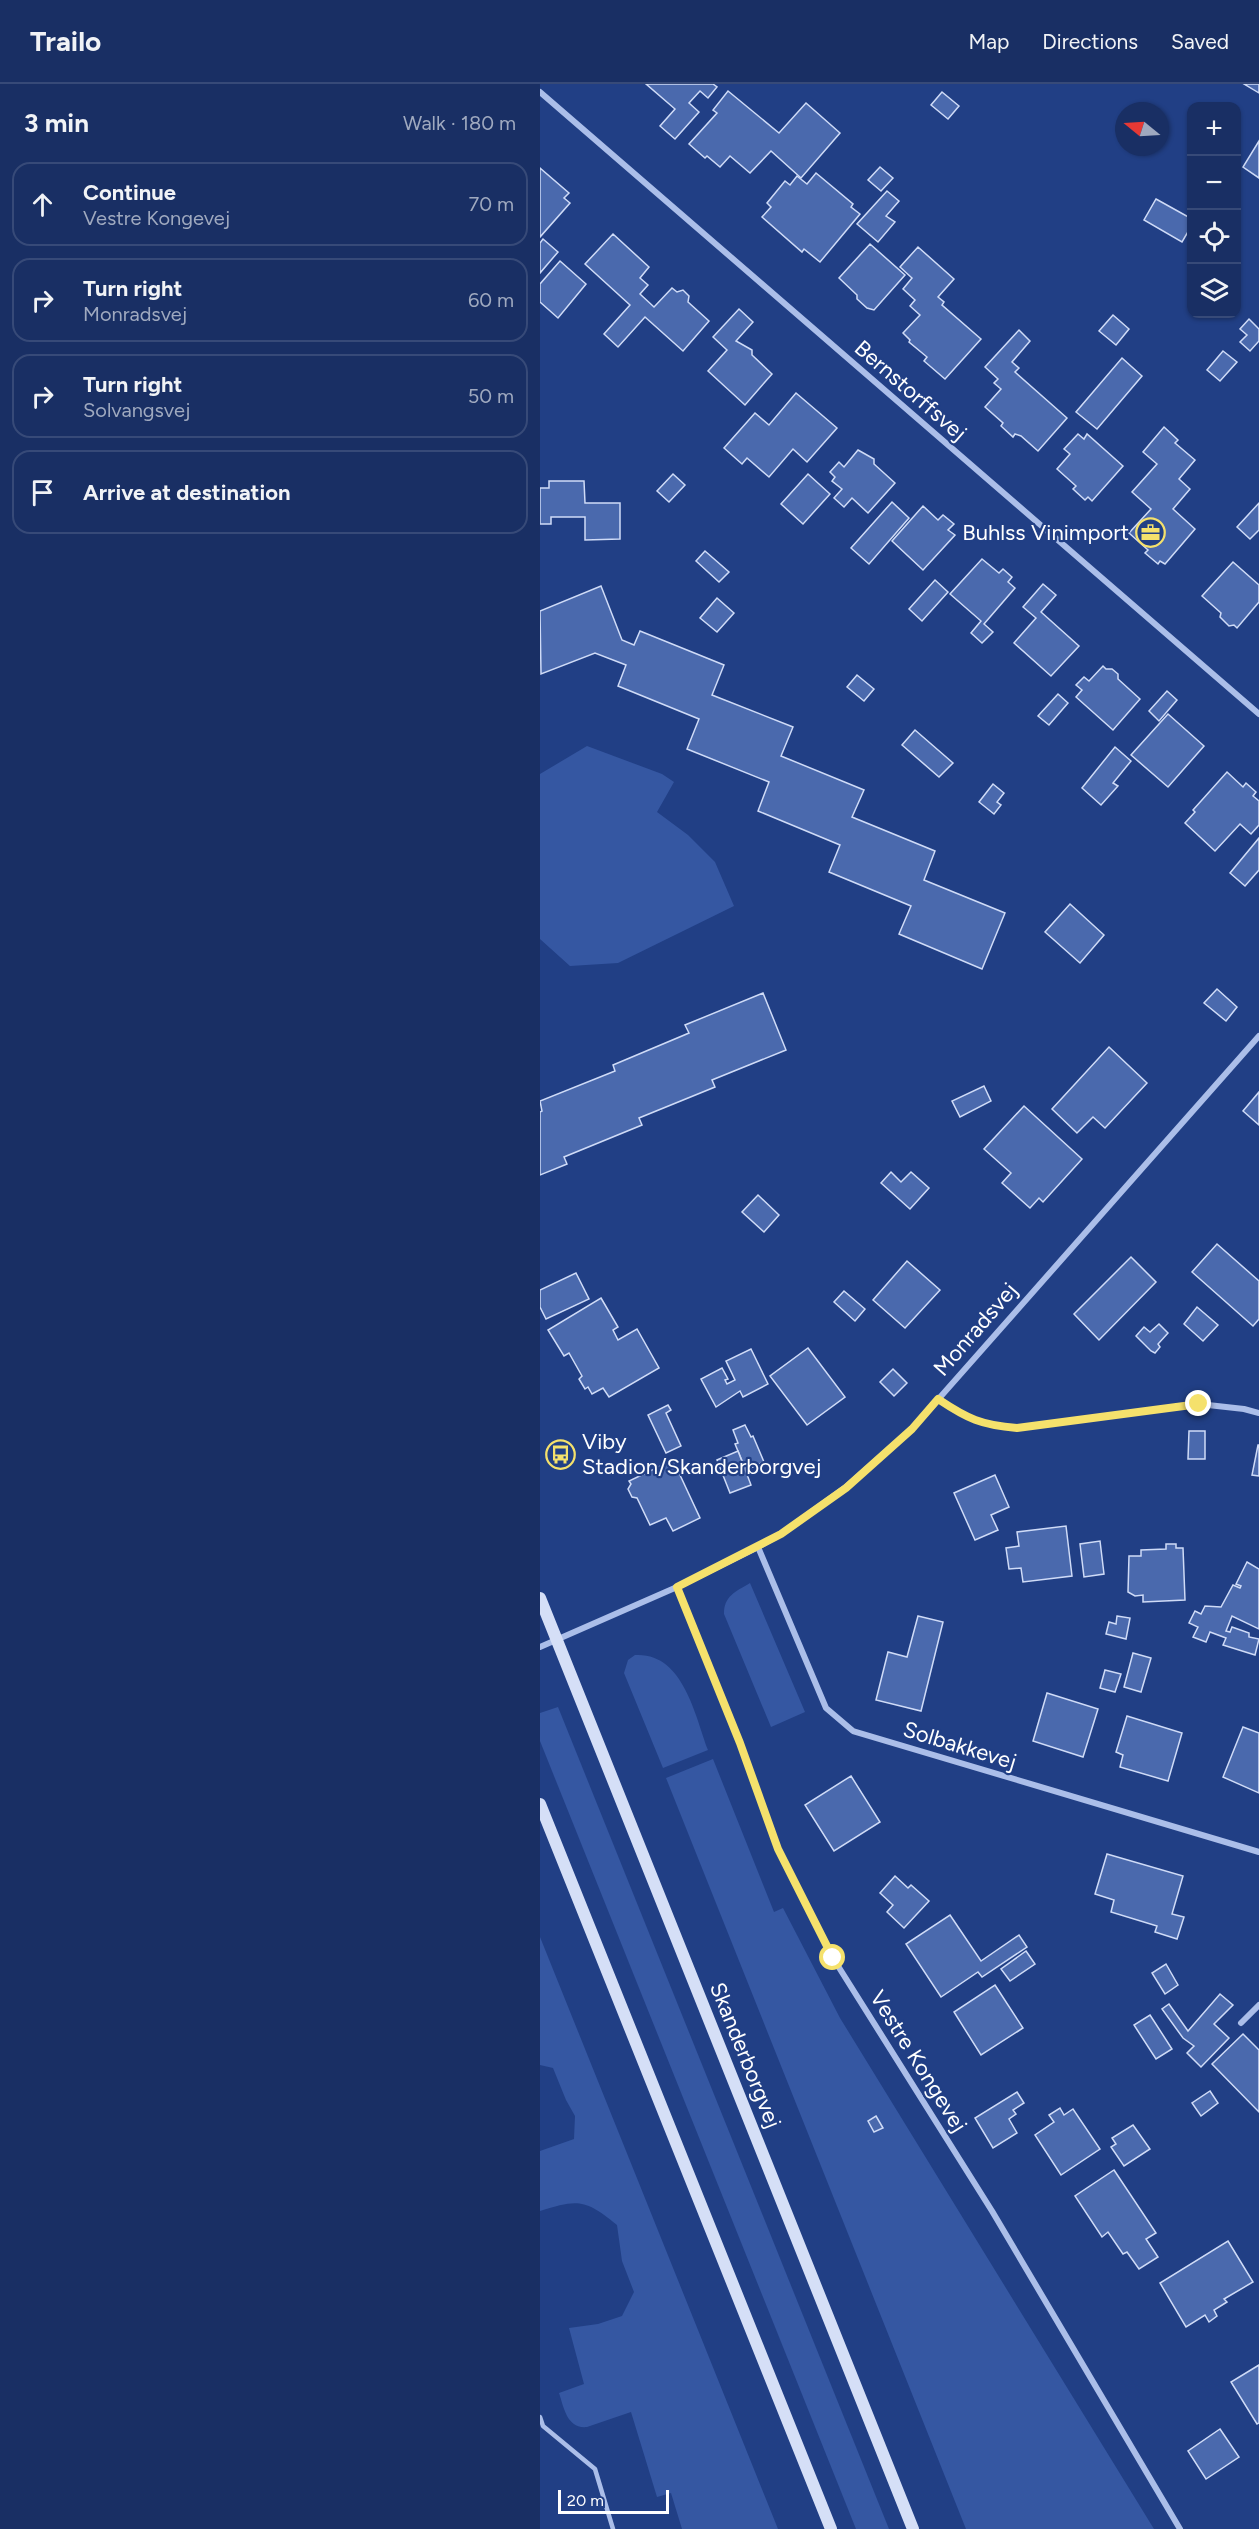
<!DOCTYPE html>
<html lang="en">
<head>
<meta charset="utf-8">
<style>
  :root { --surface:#192f64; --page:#263b6d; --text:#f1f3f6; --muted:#9fa9bf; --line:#374a78 }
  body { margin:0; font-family:Figtree,sans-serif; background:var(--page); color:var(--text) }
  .controls { position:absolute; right:18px; top:18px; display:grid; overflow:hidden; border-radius:12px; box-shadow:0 2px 4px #0004 }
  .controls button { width:54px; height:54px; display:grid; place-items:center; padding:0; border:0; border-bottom:2px solid var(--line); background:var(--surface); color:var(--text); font:30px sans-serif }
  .compass { position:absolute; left:575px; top:18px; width:54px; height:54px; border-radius:50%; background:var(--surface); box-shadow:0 2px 4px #0004; rotate:288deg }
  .scale { position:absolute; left:18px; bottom:15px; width:111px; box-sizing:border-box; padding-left:6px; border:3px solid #fff; border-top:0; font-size:16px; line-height:21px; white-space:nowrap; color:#fff; -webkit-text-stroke:4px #213f85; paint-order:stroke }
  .stop { position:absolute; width:18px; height:18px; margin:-14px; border:4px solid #f5e16c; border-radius:50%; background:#fff }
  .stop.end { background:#f5e16c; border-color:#fff; box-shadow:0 2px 6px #0008 }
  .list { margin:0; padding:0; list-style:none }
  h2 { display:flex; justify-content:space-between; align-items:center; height:78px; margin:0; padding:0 24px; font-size:26px }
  h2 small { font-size:20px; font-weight:400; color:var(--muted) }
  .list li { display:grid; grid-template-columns:39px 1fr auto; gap:18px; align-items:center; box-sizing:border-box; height:84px; margin:0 12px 12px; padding:0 12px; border:2px solid var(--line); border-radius:18px }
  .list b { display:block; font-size:22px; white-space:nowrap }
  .list p { margin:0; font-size:20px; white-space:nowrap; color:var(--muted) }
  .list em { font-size:20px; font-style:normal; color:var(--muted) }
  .icon { flex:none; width:33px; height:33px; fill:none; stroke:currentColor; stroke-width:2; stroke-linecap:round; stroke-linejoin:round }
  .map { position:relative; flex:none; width:719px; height:2445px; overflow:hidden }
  header { display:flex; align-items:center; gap:36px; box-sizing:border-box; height:84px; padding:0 30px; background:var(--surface); border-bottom:2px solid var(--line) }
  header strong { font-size:28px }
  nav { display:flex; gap:33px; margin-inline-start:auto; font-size:21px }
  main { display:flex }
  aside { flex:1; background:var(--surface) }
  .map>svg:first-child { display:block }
  .green { fill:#3557a2 }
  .building { fill:#4a69ad; stroke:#cfdbf7; stroke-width:1.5 }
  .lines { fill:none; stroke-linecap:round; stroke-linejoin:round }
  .lane { stroke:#abbee9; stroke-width:4.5 }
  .street { stroke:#abbee9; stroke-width:6 }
  .secondary { stroke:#d5dff7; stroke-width:12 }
  .route { stroke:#f5e16c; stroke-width:8 }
  .labels { text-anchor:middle; stroke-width:4.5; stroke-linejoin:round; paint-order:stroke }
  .street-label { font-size:22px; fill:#fff; stroke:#213f85 }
  .poi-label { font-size:22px; fill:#fff; stroke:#213f85; text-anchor:end }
</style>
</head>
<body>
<header>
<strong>Trailo</strong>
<nav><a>Map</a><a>Directions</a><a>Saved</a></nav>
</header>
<main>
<aside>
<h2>3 min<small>Walk · 180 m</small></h2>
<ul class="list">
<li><svg class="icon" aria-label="ahead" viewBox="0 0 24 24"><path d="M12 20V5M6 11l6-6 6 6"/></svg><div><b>Continue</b><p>Vestre Kongevej</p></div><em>70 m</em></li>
<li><svg class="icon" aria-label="right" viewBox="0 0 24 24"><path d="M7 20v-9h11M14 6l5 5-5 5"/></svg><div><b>Turn right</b><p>Monradsvej</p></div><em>60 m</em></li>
<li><svg class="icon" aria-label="right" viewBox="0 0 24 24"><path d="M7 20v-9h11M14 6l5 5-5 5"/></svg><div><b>Turn right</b><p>Solvangsvej</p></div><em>50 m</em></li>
<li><svg class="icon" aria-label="arrive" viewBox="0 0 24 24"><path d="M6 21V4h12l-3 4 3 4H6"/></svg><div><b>Arrive at destination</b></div></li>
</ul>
</aside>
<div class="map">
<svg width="719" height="2445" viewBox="0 0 719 2445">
  <rect width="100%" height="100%" fill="#213f85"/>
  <g class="green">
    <polygon points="47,662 122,690 134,698 117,728 148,751 175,778 194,822 78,879 30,882 0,855 0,690"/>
    <path d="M210 1499 265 1628 231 1643 184 1530C184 1512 195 1508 210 1499Z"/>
    <path d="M95 1571C143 1568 155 1631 168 1666L123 1684 84 1589 88 1576Z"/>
    <polygon points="18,1623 349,2445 316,2445 0,1657 0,1629"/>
    <polygon points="173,1675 234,1828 243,1824 300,1934 614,2445 426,2445 126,1694"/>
    <path d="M0 1853 238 2445H142L131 2409 117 2413 91 2328 47 2343C27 2345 24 2324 19 2309L44 2300 29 2244 58 2240 82 2232 94 2208 82 2177 77 2141C45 2115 38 2115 0 2127V2067L34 2055 35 2032 26 2016 13 1984 0 1981Z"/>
  </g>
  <g class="building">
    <polygon points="106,0 173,0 177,3 168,14 160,7 149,19 159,28 135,55 120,42 135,25"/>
    <polygon points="704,0 719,0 719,9"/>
    <polygon points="188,7 239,49 266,19 300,49 261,94 231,67 210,89 190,72 180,83 167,72 165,74 149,60 177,29 173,26"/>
    <polygon points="402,8 419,22 408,35 391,21"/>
    <polygon points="719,57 719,94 703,83"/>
    <polygon points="340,83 353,94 341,107 328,96"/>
    <polygon points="0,84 29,109 24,114 30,119 0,153"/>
    <polygon points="276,89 313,120 311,123 320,130 280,178 264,165 262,168 222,133 231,123 227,119 245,97 250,101 257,92 267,100"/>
    <polygon points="347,107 359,117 346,132 355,138 338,158 317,140"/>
    <polygon points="616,115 652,135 652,141 642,158 604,136"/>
    <polygon points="73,150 109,183 100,194 108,201 100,210 114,223 132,204 137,208 143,206 149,212 148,218 169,237 143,267 105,233 78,263 64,250 90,221 45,180"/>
    <polygon points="3,155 18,168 0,189 0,159"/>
    <polygon points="330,160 365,191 334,226 327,224 317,215 317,211 299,194"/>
    <polygon points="378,163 414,195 398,213 404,218 402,221 441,255 405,295 384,277 387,273 369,258 370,256 363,249 380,231 370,222 375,216 363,205 372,194 360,183"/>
    <polygon points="20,177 46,200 18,234 0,218 0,200"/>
    <polygon points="199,225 213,238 196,257 212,266 212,271 232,290 205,321 168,287 187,266 173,253"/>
    <polygon points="573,231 589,245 576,261 559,247"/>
    <polygon points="709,235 719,245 719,257 710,267 700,258 707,251 700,245"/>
    <polygon points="479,246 490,257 472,278 479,284 475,288 527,334 498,367 481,352 475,350 473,353 461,342 463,339 445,323 461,305 454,299 458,295 445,283"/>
    <polygon points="683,267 697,278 680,297 667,286"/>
    <polygon points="582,274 602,292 557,345 536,328"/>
    <polygon points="256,309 297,344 267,378 253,365 229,393 207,374 202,380 184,364 215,329 229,341"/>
    <polygon points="624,343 638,356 635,359 655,376 639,395 650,405 633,425 655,445 625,480 620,477 618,480 605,469 608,466 589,449 611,425 592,408 617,380 603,368"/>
    <polygon points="538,350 544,355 547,350 583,382 552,417 548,413 545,416 533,405 536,402 517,385 530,370 524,365"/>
    <polygon points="318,366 334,375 334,380 355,399 328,429 312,414 304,423 294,414 302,405 292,397 295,393 290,388 299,378 304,383"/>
    <polygon points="133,390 145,401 129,418 117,407"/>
    <polygon points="268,390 290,410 263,440 241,420"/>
    <polygon points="9,397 44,397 45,419 80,419 80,455 45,456 45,433 11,433 11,440 0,440 0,404 9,404"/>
    <polygon points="352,418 369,434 329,480 311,464"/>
    <polygon points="719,419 719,446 710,455 697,443"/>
    <polygon points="383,422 398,436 403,431 414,440 408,446 415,451 383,486 352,457"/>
    <polygon points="165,467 189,488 179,498 156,477"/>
    <polygon points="442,475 459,489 463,485 472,493 468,498 475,504 444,540 453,548 442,559 431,549 441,537 410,510"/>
    <polygon points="693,478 719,501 719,518 697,544 694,541 689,542 680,533 681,529 662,512"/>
    <polygon points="395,496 408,508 382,537 369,525"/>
    <polygon points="503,500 516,511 501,528 539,562 511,592 474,559 496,534 483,523"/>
    <polygon points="61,502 82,556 94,561 100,547 184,581 172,611 253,643 241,672 324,706 312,733 395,767 384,796 465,829 442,885 359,850 371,822 289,788 300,761 218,727 229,698 147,665 159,635 78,602 86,581 55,569 1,590 0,527"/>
    <polygon points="177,514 194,529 177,548 160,534"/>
    <polygon points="563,582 566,585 572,585 578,590 578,595 600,615 573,646 536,613 542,606 536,601 544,593 549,597"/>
    <polygon points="317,591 334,605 324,617 307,603"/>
    <polygon points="627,607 637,616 619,637 609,627"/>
    <polygon points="518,610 528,619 509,641 498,632"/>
    <polygon points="628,630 664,662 628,703 591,671"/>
    <polygon points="375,646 413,679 399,693 362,661"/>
    <polygon points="575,663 591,677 573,699 578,702 561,721 542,704"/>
    <polygon points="687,688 703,703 706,699 716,708 713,712 719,717 719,741 711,750 700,740 675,767 645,739 655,728 653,726"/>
    <polygon points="453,700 464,709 457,718 461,721 454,730 439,718"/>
    <polygon points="719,754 719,786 705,802 690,789"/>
    <polygon points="530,820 564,851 540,879 505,848"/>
    <polygon points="677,905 697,923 686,937 664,919"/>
    <polygon points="223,909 246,966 172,996 175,1003 99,1034 102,1041 24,1073 27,1080 0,1091 0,1028 2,1027 0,1017 75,987 73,981 149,949 145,941"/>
    <polygon points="569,963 607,999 565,1044 553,1033 537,1049 512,1025"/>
    <polygon points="444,1002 451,1017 420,1033 412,1017"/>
    <polygon points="719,1008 719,1041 703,1027"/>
    <polygon points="484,1022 542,1075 503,1118 499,1114 490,1124 462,1099 471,1089 444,1065"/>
    <polygon points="351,1088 361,1098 371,1088 389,1104 370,1125 341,1099"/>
    <polygon points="218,1111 239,1131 224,1148 202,1128"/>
    <polygon points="677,1160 719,1197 719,1235 713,1242 652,1188"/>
    <polygon points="591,1173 616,1198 559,1256 534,1230"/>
    <polygon points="367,1177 400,1206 365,1244 333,1216"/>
    <polygon points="36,1189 49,1215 6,1235 0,1223 0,1206"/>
    <polygon points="304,1207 325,1225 315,1237 294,1218"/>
    <polygon points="61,1214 78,1243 73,1246 78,1256 97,1245 119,1284 69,1313 63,1304 52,1310 48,1303 45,1305 39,1295 42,1292 29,1269 24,1272 8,1246"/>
    <polygon points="657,1223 678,1241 663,1257 644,1240"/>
    <polygon points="619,1240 628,1249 618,1260 620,1263 615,1269 611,1267 596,1252 604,1243 610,1248"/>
    <polygon points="268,1264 305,1313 267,1341 230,1292"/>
    <polygon points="211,1265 228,1300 203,1313 200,1307 176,1323 161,1295 182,1284 188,1295 185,1296 187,1300 195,1296 186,1277"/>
    <polygon points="353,1285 367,1299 354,1312 340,1298"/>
    <polygon points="128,1321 131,1326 126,1329 141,1362 126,1369 108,1331"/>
    <polygon points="205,1341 211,1353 213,1352 224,1378 206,1386 195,1360 198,1359 193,1346"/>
    <polygon points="649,1347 665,1347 665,1375 648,1375"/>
    <polygon points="718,1361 719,1361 719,1392 712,1391"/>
    <polygon points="198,1367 211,1401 190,1409 177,1376"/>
    <polygon points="133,1376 160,1434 133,1447 126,1434 110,1441 97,1414 92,1413 88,1405 91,1400 89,1397"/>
    <polygon points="455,1391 469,1423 451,1431 458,1446 435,1456 414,1409"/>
    <polygon points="526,1442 532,1492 483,1498 481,1484 469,1485 466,1464 479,1462 477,1448"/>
    <polygon points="560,1457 564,1490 544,1493 540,1460"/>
    <polygon points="626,1460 636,1460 636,1464 643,1464 645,1516 603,1518 603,1511 595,1512 588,1508 589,1472 601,1472 601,1466 626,1465"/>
    <polygon points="707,1478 719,1485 719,1545 692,1532 686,1547 690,1548 692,1543 709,1549 709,1553 719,1555 715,1571 683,1561 686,1554 670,1548 666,1558 653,1553 658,1543 649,1539 655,1527 661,1530 665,1522 681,1523 693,1501 700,1504 701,1502 696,1500"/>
    <polygon points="378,1532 403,1538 381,1627 336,1616 348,1568 367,1573"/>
    <polygon points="577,1532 590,1534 586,1555 566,1550 569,1538 576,1540"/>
    <polygon points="593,1569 611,1574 601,1608 584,1603"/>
    <polygon points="565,1586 581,1590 575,1608 560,1604"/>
    <polygon points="507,1609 558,1625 543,1673 493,1657"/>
    <polygon points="587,1632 642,1649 628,1697 580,1683 583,1671 576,1668"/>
    <polygon points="703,1643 719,1649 719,1709 683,1693"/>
    <polygon points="311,1692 340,1738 294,1767 265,1721"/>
    <polygon points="567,1770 643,1792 632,1830 644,1833 637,1855 615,1848 617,1842 571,1828 574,1816 555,1810"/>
    <polygon points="355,1792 368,1804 371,1801 389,1817 364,1844 347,1828 353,1821 340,1809"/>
    <polygon points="410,1831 441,1877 479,1851 487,1863 442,1893 438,1888 401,1913 366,1860"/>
    <polygon points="486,1867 495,1880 470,1897 461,1885"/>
    <polygon points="626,1880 638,1901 625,1910 612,1889"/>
    <polygon points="455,1901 483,1944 441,1971 414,1928"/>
    <polygon points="680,1910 693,1921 674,1940 689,1954 661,1983 647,1969 654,1962 643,1954 622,1925 629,1920 648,1947"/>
    <polygon points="610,1931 632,1965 616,1975 594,1941"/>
    <polygon points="703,1950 719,1966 719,2028 672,1980"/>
    <polygon points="670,2007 678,2019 661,2032 652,2019"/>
    <polygon points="477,2008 484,2019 473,2026 476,2030 469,2035 477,2049 453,2064 435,2034"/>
    <polygon points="520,2024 524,2031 533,2025 560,2065 521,2091 495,2051 514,2038 509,2031"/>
    <polygon points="336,2032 343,2044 334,2048 328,2037"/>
    <polygon points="593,2041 610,2065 584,2082 571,2063 576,2060 572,2054"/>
    <polygon points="574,2086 616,2149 606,2155 618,2173 599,2185 587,2168 583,2170 568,2148 562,2153 535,2112"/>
    <polygon points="688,2157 713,2198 684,2215 687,2218 674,2226 677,2232 669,2238 665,2231 646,2243 620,2199"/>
    <polygon points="719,2281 719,2339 717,2340 691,2298"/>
    <polygon points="680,2345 699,2373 666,2395 648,2367"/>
  </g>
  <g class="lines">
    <polyline class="lane" points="0,2333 3,2342 55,2385 73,2445"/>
    <g class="street">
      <polyline points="0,8 719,630"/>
      <path d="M398 1315C428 1335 441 1341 477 1344L659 1320 704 1325 719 1329"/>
      <polyline points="218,1463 286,1624 313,1647 719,1768"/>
      <polyline points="137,1503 200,1659 238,1765 293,1874 452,2127 640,2445"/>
      <polyline points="0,1563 137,1503 218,1463 241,1450 306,1403 372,1345 719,952"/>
      <polyline points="701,1939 719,1921"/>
    </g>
    <g class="secondary">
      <polyline points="0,1514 373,2445"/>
      <polyline points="0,1720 291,2445"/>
    </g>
  </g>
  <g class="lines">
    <path class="route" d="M293 1874 238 1765 200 1659 137 1503 241 1450 306 1404 372 1345 398 1315C428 1335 441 1341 477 1344L659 1320"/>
  </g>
  <defs>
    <symbol id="office-ring" viewBox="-11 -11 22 22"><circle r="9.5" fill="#213f85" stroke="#f5e16c" stroke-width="1.5"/><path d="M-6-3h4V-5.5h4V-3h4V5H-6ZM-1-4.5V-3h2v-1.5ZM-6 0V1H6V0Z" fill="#f5e16c"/></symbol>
    <symbol id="bus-ring" viewBox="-11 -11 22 22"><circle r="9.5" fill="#213f85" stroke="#f5e16c" stroke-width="1.5"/><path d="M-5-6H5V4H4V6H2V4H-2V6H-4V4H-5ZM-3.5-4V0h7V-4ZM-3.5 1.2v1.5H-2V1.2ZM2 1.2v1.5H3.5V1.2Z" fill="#f5e16c"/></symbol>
  </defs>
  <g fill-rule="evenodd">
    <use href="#office-ring" x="594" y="432" width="33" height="33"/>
    <use href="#bus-ring" x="4" y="1354" width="33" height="33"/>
  </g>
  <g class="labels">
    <g class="street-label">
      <text transform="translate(371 306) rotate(41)" y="8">Bernstorffsvej</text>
      <text transform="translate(435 1245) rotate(-49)" y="8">Monradsvej</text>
      <text transform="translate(420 1661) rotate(17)" y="8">Solbakkevej</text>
      <text transform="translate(206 1971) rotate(68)" y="8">Skanderborgvej</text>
      <text transform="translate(379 1977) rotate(58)" y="8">Vestre Kongevej</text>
    </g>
    <g class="poi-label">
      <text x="589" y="456">Buhlss Vinimport</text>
      <text x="42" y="1365" text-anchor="start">Viby<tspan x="42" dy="25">Stadion/Skanderborgvej</tspan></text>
    </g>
  </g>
</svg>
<div class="controls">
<button>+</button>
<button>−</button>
<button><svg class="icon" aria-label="locate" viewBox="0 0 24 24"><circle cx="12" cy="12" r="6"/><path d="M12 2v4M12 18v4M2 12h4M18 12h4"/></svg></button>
<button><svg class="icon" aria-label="layers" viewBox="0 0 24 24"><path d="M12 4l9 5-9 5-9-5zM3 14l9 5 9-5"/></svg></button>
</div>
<svg class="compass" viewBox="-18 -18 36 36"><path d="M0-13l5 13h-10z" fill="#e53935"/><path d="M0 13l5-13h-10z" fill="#9fa9bf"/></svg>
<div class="scale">20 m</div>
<div class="stop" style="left:293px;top:1874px"></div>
<div class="stop end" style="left:659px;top:1320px"></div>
</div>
</main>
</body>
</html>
